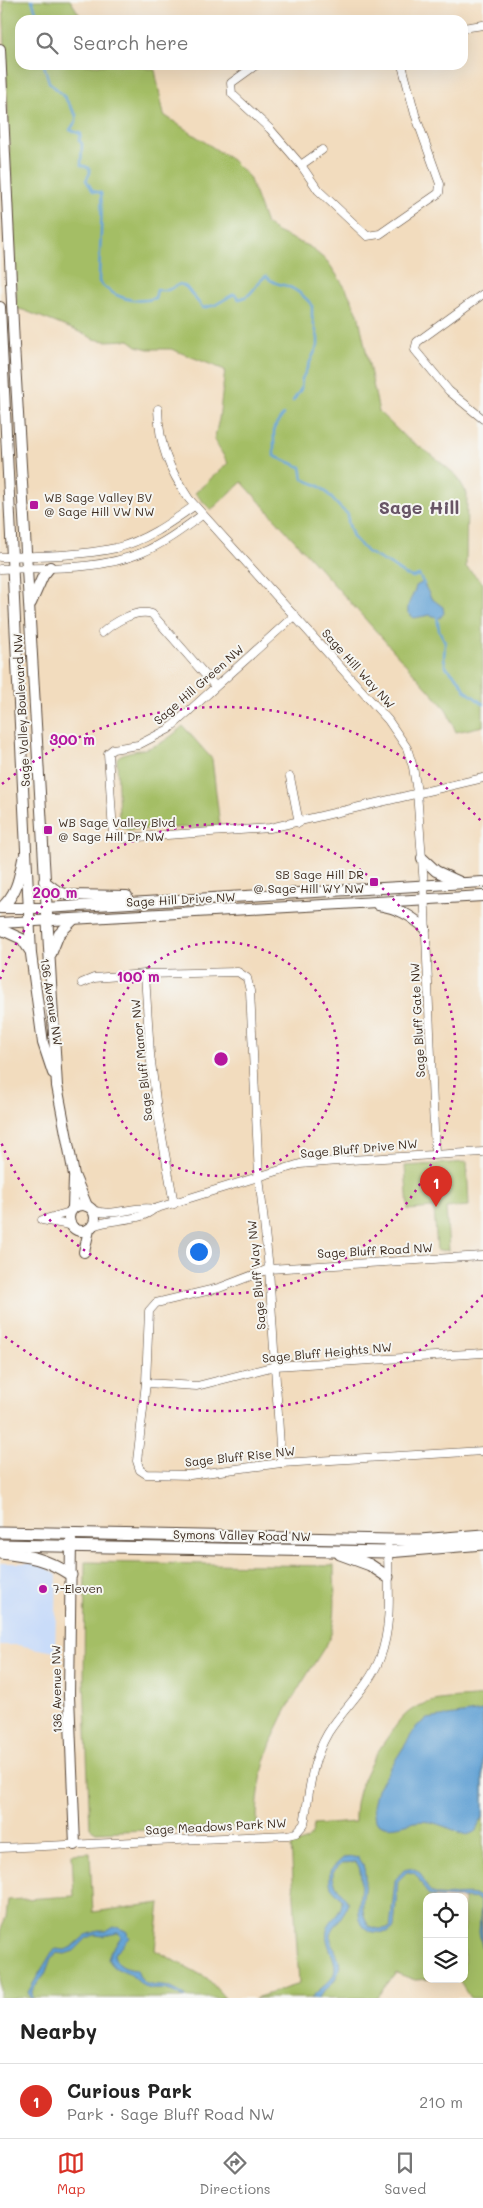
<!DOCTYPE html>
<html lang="en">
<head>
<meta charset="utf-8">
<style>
  :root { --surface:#fff; --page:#f6f6f6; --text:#222; --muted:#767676; --line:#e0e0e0; --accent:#d93025 }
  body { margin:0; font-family:Mali,sans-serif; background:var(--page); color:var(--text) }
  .controls { position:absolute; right:15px; bottom:15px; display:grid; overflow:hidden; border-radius:10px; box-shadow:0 5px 20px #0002 }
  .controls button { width:45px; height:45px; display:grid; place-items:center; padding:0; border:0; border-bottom:1px solid var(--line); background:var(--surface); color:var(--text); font:25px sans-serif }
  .you { position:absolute; left:198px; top:1251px; width:18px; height:18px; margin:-12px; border:4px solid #fff; border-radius:50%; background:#1a73e8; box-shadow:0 0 0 8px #1a73e833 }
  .badge { display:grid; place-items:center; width:32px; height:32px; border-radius:50%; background:var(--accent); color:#fff; font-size:16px; font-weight:700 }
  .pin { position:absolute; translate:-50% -41px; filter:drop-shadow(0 1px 2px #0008) }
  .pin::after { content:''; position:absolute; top:26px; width:18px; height:15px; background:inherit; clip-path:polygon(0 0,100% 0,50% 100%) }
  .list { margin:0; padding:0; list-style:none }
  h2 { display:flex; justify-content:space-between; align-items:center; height:65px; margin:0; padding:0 20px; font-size:21px }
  h2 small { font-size:16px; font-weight:400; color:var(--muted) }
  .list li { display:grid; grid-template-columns:32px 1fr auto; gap:15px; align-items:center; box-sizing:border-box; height:75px; padding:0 20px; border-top:1px solid var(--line) }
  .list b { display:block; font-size:19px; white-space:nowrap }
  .list p { margin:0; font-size:16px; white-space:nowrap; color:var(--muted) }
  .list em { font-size:16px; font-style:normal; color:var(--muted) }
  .icon { flex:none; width:28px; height:28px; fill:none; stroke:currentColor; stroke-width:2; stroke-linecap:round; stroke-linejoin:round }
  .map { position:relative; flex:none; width:483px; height:1998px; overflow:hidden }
  .search { position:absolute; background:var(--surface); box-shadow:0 5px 20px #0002; left:15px; right:15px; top:15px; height:55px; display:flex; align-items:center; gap:12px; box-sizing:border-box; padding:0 18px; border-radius:15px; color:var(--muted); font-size:19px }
  .sheet { height:140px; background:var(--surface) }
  nav { display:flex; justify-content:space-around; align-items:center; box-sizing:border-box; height:70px; border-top:1px solid var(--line); background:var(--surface); font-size:14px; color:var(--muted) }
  nav a { display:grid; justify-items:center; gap:2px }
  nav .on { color:var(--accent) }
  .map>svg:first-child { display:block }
  .built { fill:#c9dcf9 }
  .green { fill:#a4be65; stroke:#707442 }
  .water { fill:#62a1d4; stroke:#4e6679 }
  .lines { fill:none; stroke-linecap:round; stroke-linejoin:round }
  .stream { stroke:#62a1d4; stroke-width:2.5 }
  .minor-casing { stroke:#564536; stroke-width:9 }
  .tertiary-casing { stroke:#564536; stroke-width:12 }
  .secondary-casing { stroke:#564536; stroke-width:13 }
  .minor { stroke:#fff; stroke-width:8 }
  .tertiary { stroke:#fff; stroke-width:10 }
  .secondary { stroke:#fff; stroke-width:11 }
  .ring { fill:none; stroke:#b5179e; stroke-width:2.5; stroke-dasharray:2.5 5 }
  .poi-dot { fill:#b5179e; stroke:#f6f6f2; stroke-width:2 }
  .labels { text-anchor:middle; stroke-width:4; stroke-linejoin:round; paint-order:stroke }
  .poi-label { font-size:12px; fill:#3b2a1e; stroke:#f6f6f2; text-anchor:start }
  .street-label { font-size:12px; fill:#3b2a1e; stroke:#f6f6f2 }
  .district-label { font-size:18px; font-weight:bold; fill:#685566; stroke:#f6f6f2 }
  .centre { fill:#b5179e; stroke:#f6f6f2; stroke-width:2.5 }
  .ring-label { font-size:15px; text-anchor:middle; font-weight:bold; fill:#b5179e; stroke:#f6f6f2; stroke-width:4; stroke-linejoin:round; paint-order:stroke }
</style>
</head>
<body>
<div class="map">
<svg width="483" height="1998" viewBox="0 0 483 1998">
  <rect width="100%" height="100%" fill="#f6f6f2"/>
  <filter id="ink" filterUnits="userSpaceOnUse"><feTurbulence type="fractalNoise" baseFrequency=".02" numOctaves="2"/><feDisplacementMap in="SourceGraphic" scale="10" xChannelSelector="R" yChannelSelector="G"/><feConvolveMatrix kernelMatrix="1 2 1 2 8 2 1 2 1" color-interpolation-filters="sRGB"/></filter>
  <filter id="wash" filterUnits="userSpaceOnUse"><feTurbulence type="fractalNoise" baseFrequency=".0096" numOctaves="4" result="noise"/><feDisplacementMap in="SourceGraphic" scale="20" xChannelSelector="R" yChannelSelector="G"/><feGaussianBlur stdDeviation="1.12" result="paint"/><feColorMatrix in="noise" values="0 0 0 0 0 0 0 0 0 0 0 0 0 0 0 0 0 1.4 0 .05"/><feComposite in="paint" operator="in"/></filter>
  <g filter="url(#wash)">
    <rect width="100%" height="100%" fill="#f2dcbe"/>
    <polygon class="built" points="0,1563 40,1563 57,1575 55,1652 18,1645 0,1645"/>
    <g class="green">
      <polygon points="3,0 70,0 83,20 20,20 20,65 133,65 155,70 164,115 232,160 249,177 266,224 277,232 310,247 328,262 346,289 358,313 379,412 405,437 433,456 457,476 467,494 466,567 483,583 483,726 456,732 446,709 242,482 211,510 195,493 228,463 214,440 219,419 225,370 171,349 148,349 137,346 129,340 105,341 93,339 87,335 23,310 17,309"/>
      <path d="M183 726 212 759 220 826 128 830 119 826V823L117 758C124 750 143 751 154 746 165 742 174 734 183 726Z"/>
      <polygon points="467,1162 469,1206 446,1208 449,1250 437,1251 434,1208 408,1210 405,1166"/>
      <path d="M85 1562 334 1566C334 1591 338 1617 329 1640 288 1706 256 1747 257 1828L252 1826 96 1832 90 1828 84 1681Z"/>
      <path d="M483 1696V1998H470L458 1979H464V1897H427V1979H433L415 1980 396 1973 376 1998H255L299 1984 291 1844C305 1843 313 1839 314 1825L355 1822C354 1789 369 1764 387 1738 396 1726 404 1712 419 1706 438 1697 462 1699 483 1696Z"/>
      <polygon points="90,1853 93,1912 160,1903 155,1950 207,1978 225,1998 0,1998 0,1931 6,1918 8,1900 74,1896 72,1854"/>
    </g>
    <g class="water">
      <path d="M423 582 431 598 443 607 444 613 440 618 430 615 414 618 408 613C406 603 414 596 416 586Z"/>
      <path d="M483 1711V1817L475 1832 467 1835C455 1831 441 1824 429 1822 407 1818 394 1835 375 1821L373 1806 377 1789 417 1726 427 1719Z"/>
      <path d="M353 1857 359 1858C375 1879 353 1902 369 1926L379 1929 390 1928 395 1880 404 1870C425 1863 420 1885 433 1893 446 1900 468 1889 483 1898L481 1920 483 1952 479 1932 481 1904 478 1899C467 1897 433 1900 427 1893 422 1887 420 1878 414 1873L407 1872 398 1881 394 1928 389 1932C336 1939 373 1882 356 1862L342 1863 333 1872C332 1887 343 1891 348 1903L345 1911 330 1934C331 1944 335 1949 338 1957 345 1974 329 1987 318 1998H311C317 1991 325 1986 331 1979 343 1963 323 1947 327 1930 330 1917 342 1916 342 1900 331 1884 329 1892 330 1870L343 1858Z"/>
      <path d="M114 1926 126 1931 130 1938 114 1954C116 1966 126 1969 137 1970 142 1985 147 1985 162 1986 171 1986 181 1993 188 1998 181 1998 177 1993 170 1991 164 1988 157 1990 151 1989 141 1987 139 1981 132 1976 123 1967 118 1975 108 1959L111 1951 121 1937 118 1933 103 1936 95 1935 87 1938 74 1951 65 1954 57 1953 51 1958 46 1972 32 1991 33 1998H30L28 1992 52 1952 56 1949 65 1950 72 1947 86 1935 98 1931H106Z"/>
    </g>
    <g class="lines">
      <g class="stream">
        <polyline points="32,0 39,20"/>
        <path d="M44 65 49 82 63 95 76 115V121L70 130 81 134 79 140 82 144 81 165 89 168 90 173 86 180 93 191 101 193C103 223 99 252 99 282 113 297 135 305 155 298L157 290H168L180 284 186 287 203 308 215 305 234 294 239 299C253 297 255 283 266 276 272 283 279 284 287 286 296 289 305 297 312 305V317L318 338V345L302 379 301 389 293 401"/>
        <path d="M283 415 274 428V456L301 467 303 479C308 482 315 483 319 486 330 493 336 507 348 514V522L353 537 367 552 391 565 405 575 413 577 419 575 424 584"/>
        <polyline points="437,616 439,630 445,642 444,658 446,667 458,678 466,691 483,704"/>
      </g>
    </g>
  </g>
  <g filter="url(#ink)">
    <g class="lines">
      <defs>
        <g id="minor">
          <polyline points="463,28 483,25"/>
          <polyline points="256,65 231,83 232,94 270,129 301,165 318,190 367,236 380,234 439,193 440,184 415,114 402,65"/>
          <polyline points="301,165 322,150"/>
          <polyline points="483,294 417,342 415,350 449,391 483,419"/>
          <path d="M158 409C159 446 169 469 189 499L388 720 407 748 413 767 417 792 424 886 435 1154"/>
          <path d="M0 557C38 556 79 556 116 548 145 541 170 523 194 506"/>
          <path d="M0 569C46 567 97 571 141 553 163 544 183 529 202 515"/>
          <polyline points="295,615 169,729 138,745 113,749 108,753 113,833 123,838 270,828 483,778"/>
          <path d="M102 633C114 622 136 609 152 614L215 686"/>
          <polyline points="290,777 299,823"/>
          <polyline points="82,983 94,978 145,974"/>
          <polyline points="174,1204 157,1109 150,1054 145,974 238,972 247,978 250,991 259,1176 269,1269 281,1463"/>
          <path d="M93 1210C112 1218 134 1205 154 1209"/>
          <polyline points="70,1212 42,1220 70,1225"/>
          <path d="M93 1226C112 1217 138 1223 154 1209L300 1164 350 1160 483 1152"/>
          <polyline points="483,1256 269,1269 219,1288 156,1303 149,1311 146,1383 137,1461 140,1470 146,1474 190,1475 281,1463 483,1451"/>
          <polyline points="146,1383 197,1386 275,1366 483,1353"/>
          <path d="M0 1848 288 1835 296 1833 304 1824C310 1790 310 1764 328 1733 344 1707 369 1687 380 1658 393 1624 388 1584 388 1548"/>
        </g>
        <g id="tertiary">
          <polyline points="0,49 14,345 57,1086 74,1175 87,1206"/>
          <polyline points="0,307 31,954 43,1043 53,1073"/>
          <polyline points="31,603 43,576 50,567"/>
          <polyline points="422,858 436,871 462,883"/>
          <polyline points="44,881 57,891 68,895 127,896"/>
          <path d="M378 905C398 908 410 915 425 928"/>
          <polyline points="0,908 45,908 483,882"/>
          <path d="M1 908C17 894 19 878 23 859"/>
          <polyline points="0,923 483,896"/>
          <polyline points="0,929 22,939 30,951"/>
          <polyline points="51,954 59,934 74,919"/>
          <circle cx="82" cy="1218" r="13"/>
          <polyline points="73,1208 74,1179"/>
          <polyline points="84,1252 89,1230"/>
          <polyline points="71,1540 69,1696 75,1845"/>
        </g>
        <g id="secondary">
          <polyline points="0,1532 391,1540 420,1540 483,1535"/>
          <polyline points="0,1545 388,1552 483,1544"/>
          <path d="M0 1553C30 1556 45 1558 71 1575"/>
          <polyline points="340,1554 370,1565 388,1577"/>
        </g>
      </defs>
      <use href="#minor" class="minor-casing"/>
      <use href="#tertiary" class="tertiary-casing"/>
      <use href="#secondary" class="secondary-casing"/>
      <use href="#minor" class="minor"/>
      <use href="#tertiary" class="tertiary"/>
      <use href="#secondary" class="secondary"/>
    </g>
  </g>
  <g class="ring">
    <circle cx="221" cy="1059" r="117"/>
    <path d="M0 979A235 235 0 1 1 0 1139"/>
    <path d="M483 1295A352 352 0 0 1 2 1334M2 784A352 352 0 0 1 483 823"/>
  </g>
  <g class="poi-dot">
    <rect x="29" y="500" width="10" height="10" rx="2.5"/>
    <rect x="43" y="825" width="10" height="10" rx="2.5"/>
    <rect x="369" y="877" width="10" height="10" rx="2.5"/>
    <circle cx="43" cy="1589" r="5"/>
  </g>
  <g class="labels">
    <g class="poi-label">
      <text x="44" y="502">WB Sage Valley BV<tspan x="44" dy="14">@ Sage Hill VW NW</tspan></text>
      <text x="58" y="827">WB Sage Valley Blvd<tspan x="58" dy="14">@ Sage Hill Dr NW</tspan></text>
      <text x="364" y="879" text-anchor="end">SB Sage Hill DR<tspan x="364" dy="14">@ Sage Hill WY NW</tspan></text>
      <text x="53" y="1593">7-Eleven</text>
    </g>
    <g class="street-label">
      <text transform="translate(358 669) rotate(48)" y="4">Sage Hill Way NW</text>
      <text transform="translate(199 685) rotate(-41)" y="4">Sage Hill Green NW</text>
      <text transform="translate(22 710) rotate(-93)" y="4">Sage Valley Boulevard NW</text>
      <text transform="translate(181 900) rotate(-3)" y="4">Sage Hill Drive NW</text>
      <text transform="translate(51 1002) rotate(81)" y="4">136 Avenue NW</text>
      <text transform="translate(418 1020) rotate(-93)" y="4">Sage Bluff Gate NW</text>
      <text transform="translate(142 1060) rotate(-96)" y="4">Sage Bluff Manor NW</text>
      <text transform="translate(359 1149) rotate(-5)" y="4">Sage Bluff Drive NW</text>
      <text transform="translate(375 1251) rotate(-3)" y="4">Sage Bluff Road NW</text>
      <text transform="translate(257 1275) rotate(-95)" y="4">Sage Bluff Way NW</text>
      <text transform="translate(327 1353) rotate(-5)" y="4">Sage Bluff Heights NW</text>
      <text transform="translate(240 1457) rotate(-6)" y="4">Sage Bluff Rise NW</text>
      <text transform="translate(242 1536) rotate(1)" y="4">Symons Valley Road NW</text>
      <text transform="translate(57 1689) rotate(-91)" y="4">136 Avenue NW</text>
      <text transform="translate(216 1827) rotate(-3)" y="4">Sage Meadows Park NW</text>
    </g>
    <g class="district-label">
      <text x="419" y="514">Sage Hill</text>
    </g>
  </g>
  <circle cx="221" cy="1059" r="8" class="centre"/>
  <g class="ring-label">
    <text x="72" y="745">300 m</text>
    <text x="55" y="898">200 m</text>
    <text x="138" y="982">100 m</text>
  </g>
</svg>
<div class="controls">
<button><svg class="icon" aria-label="locate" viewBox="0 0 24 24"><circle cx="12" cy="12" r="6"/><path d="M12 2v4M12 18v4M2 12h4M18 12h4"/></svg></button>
<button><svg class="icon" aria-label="layers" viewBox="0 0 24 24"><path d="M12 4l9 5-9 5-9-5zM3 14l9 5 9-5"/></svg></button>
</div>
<div class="you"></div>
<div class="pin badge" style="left:436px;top:1207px">1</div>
<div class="search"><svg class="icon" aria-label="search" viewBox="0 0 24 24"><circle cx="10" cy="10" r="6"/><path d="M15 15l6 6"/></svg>Search here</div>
</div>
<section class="sheet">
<h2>Nearby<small></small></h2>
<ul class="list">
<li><span class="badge">1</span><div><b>Curious Park</b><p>Park · Sage Bluff Road NW</p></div><em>210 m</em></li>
</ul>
</section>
<nav>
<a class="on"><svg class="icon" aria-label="map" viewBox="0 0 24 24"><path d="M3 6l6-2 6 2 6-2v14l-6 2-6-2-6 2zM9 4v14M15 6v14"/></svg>Map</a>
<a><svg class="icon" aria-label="directions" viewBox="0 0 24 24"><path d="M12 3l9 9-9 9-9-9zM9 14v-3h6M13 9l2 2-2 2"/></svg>Directions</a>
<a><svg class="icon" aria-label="saved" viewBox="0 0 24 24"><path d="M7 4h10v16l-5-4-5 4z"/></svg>Saved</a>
</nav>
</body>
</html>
